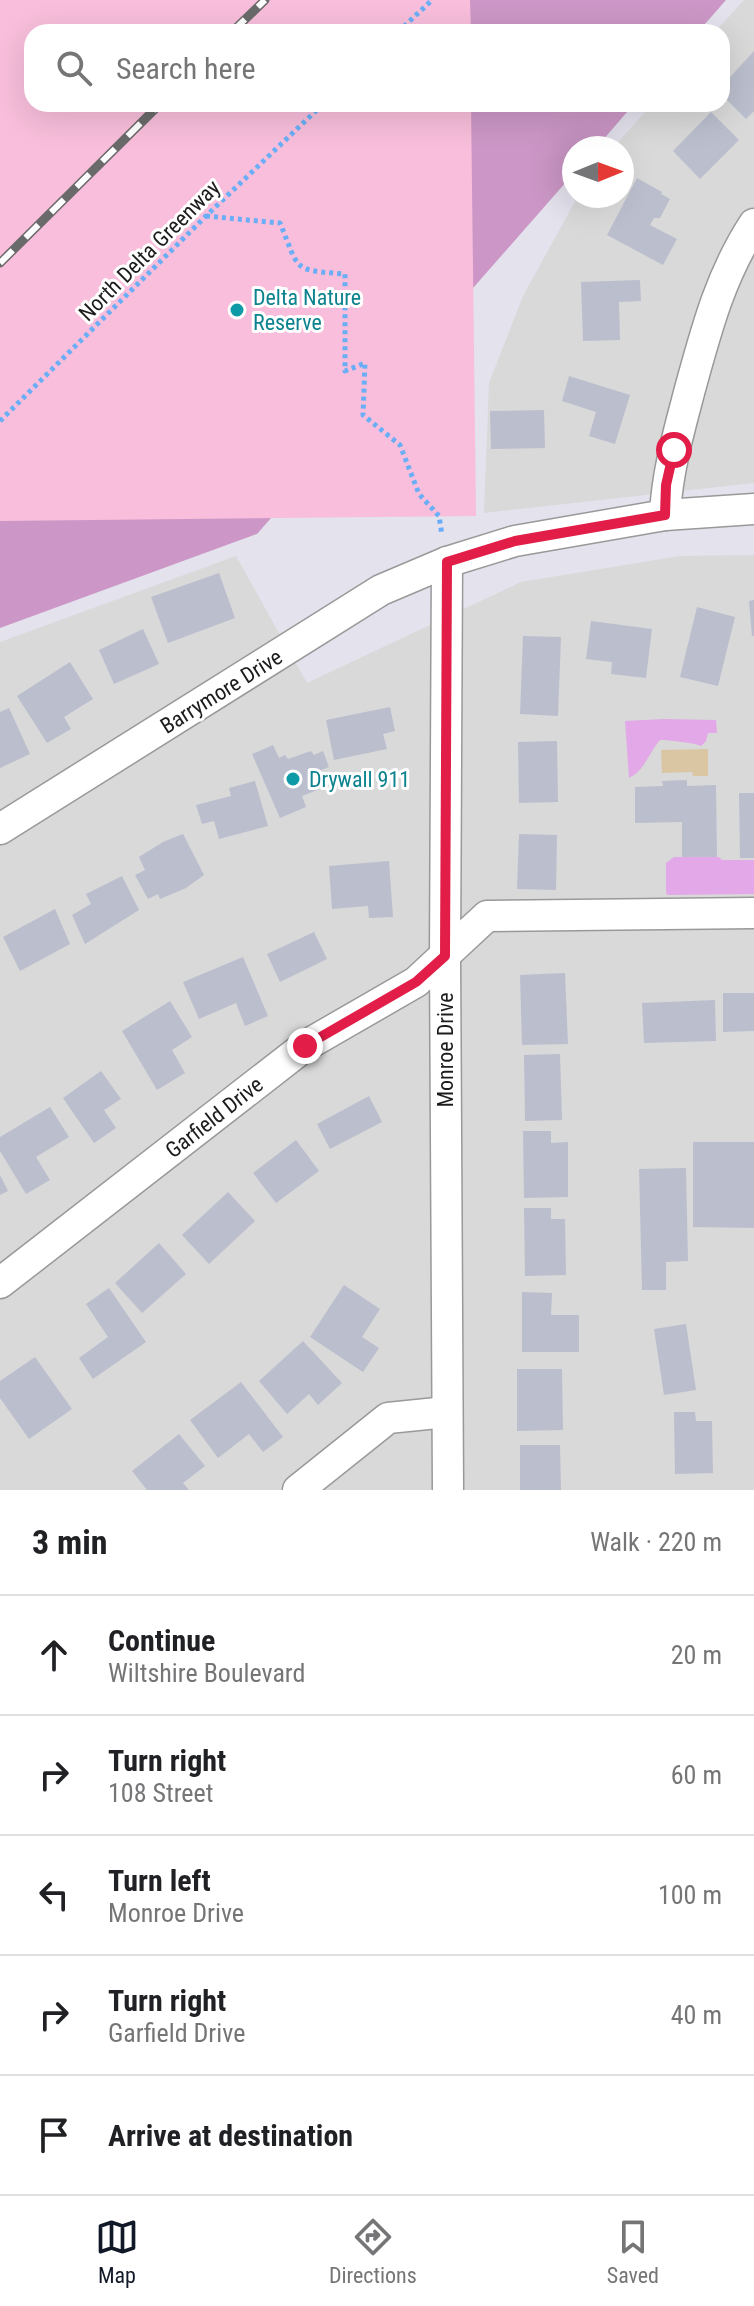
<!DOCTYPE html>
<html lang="en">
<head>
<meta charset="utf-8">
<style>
  :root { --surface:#fff; --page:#f2f2f2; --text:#202124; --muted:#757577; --line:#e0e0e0; --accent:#111827 }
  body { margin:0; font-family:"Roboto Condensed",sans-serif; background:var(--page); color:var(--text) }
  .compass { position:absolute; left:562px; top:136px; width:72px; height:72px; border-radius:50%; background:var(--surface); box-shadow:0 8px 32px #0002; rotate:89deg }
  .stop { position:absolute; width:24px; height:24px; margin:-18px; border:6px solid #e11d48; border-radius:50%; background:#fff }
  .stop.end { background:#e11d48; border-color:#fff; box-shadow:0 2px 8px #0008 }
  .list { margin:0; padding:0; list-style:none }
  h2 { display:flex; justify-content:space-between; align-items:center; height:104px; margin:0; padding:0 32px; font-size:34px }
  h2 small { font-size:26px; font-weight:400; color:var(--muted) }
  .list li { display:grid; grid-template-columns:52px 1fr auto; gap:24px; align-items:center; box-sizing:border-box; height:120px; padding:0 32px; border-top:2px solid var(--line) }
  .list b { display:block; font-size:30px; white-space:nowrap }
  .list p { margin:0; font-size:26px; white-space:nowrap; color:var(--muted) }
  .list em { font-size:26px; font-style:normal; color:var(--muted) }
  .icon { flex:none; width:44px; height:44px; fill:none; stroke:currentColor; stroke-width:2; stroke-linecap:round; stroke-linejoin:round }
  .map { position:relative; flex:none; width:754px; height:1490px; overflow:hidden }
  .search { position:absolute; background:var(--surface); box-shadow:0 8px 32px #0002; left:24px; right:24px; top:24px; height:88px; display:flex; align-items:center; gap:20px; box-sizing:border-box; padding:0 28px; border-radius:24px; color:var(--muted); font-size:30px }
  .sheet { height:704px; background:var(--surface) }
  nav { display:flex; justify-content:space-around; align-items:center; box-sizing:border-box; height:112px; border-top:2px solid var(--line); background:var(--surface); font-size:22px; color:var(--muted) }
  nav a { display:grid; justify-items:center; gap:4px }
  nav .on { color:var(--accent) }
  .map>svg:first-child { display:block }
  .residential { fill:#d9d9da }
  .grass { fill:#e2a8e7 }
  .forest { fill:#cc97c6 }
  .park { fill:#f8bedb }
  .water { fill:#dac6a2 }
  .building { fill:#bbbecd }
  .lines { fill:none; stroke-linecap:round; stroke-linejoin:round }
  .street-casing { stroke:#999; stroke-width:33 }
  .path { stroke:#69aef6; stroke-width:5; stroke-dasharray:4 4; stroke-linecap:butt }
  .street { stroke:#fff; stroke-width:30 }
  .rail-casing { stroke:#6a6a6a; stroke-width:9 }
  .rail { stroke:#fff; stroke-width:6; stroke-dasharray:18; stroke-linecap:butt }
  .route { stroke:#e11d48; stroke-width:10 }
  .culture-dot { fill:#0f9aa8; stroke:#fff; stroke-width:3 }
  .labels { text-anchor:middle; stroke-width:6; stroke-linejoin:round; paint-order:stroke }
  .street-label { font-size:22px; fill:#1c1c1c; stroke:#fff }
  .culture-label { font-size:22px; fill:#0d838f; stroke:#fff; text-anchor:start }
</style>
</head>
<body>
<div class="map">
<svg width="754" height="1490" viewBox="0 0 754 1490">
  <rect width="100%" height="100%" fill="#e3e2ed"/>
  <g class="residential">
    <polygon points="744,0 754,0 754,483 484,513 489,383 523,296 578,196 622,196 622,148 613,148 652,104 722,104 722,32 715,32"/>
    <polygon points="754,555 754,1490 0,1490 0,642 236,556 307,683 521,582 680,556"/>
  </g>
  <g class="grass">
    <path d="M664 719 716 720 717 733H708L706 741 701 746C696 743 667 740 660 740 648 754 645 770 629 778L625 721Z"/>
    <polygon points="674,857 719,857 722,860 754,860 754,894 668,895 666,893 666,863"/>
  </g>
  <g class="forest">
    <polygon points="314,0 726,0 698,32 282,32"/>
    <polygon points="210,104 634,104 596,148 574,148 574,173 257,534 0,628 0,315"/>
  </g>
  <polygon class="park" points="0,0 470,0 471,32 32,32 32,104 471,104 476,516 0,521"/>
  <polygon class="water" points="708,749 708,776 693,776 692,772 662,773 661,750"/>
  <g class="building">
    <polygon points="754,51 754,111 746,119 722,95 722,86"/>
    <polygon points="711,112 739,140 700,179 673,151"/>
    <polygon points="637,178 662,192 661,194 670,199 660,218 654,218 650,225 677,239 663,265 607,235"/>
    <polygon points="640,280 641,301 619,302 620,340 583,341 581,282"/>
    <polygon points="569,376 630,395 615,444 589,436 596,412 562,401"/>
    <polygon points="544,410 545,448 491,449 490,411"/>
    <polygon points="219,573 235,618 168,643 151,597"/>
    <polygon points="754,600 754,636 752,636 749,601"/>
    <polygon points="697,607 735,617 718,686 680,677"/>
    <polygon points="591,621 652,629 646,678 611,674 612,662 586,659"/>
    <polygon points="143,629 159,664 114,684 99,650"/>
    <polygon points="523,636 561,637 558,716 520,714"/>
    <polygon points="70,662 93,699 64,717 71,729 47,743 17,696"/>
    <polygon points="390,707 395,731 383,734 387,749 334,760 326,720"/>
    <polygon points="9,708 30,754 0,768 0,712"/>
    <polygon points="557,741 558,802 519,803 518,742"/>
    <polygon points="273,745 279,758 285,755 288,759 311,751 314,755 323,751 329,767 319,771 325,787 302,796 306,807 280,818 252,754"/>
    <polygon points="687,780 687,786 716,785 717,857 682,857 682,822 635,823 635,787 663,786 662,781"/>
    <polygon points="255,781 268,826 219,839 214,821 202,824 196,805 231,796 229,788"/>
    <polygon points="739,793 754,793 754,858 740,858"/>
    <polygon points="183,834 204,875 186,888 160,899 158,894 148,899 135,875 145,870 139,857 163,842"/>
    <polygon points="519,834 557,835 556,890 517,889"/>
    <polygon points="389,861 393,917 369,918 368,906 332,909 329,866"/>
    <polygon points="122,876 139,910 85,944 72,915 91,904 86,894"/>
    <polygon points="55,909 70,944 20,971 3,937"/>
    <polygon points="314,932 327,959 280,982 267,954"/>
    <polygon points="243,957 268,1016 245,1026 236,1003 199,1019 183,982"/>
    <polygon points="565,973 568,1044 522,1045 520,975"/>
    <polygon points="723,993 754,993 754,1031 723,1032"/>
    <polygon points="715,1000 716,1041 644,1043 642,1003"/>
    <polygon points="170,1001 192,1037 172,1050 185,1073 157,1090 122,1031"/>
    <polygon points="560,1054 562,1120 525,1121 524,1055"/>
    <polygon points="101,1071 121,1099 104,1110 116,1128 94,1143 63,1098"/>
    <polygon points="369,1096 382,1122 330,1149 317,1124"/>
    <polygon points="50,1107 69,1137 36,1157 50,1180 26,1194 0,1151 0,1137"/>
    <polygon points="523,1131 551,1131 551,1143 568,1142 568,1197 524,1198"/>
    <polygon points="296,1140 319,1171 276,1203 253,1173"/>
    <polygon points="693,1142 754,1142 754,1228 693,1227"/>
    <polygon points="686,1168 688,1261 666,1262 666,1290 642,1290 639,1169"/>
    <polygon points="0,1175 8,1191 0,1195"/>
    <polygon points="228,1192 255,1221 209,1264 182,1235"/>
    <polygon points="524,1208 551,1208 551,1219 565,1219 566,1275 525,1276"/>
    <polygon points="159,1243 186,1274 142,1313 115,1283"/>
    <polygon points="344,1285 380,1309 362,1337 379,1348 363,1372 310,1337"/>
    <polygon points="109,1288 146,1342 93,1379 79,1358 108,1337 86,1304"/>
    <polygon points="522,1292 552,1293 551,1315 579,1315 579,1352 522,1352"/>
    <polygon points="686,1324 696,1390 664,1395 654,1329"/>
    <polygon points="303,1341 342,1383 318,1405 309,1394 287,1414 259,1381"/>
    <polygon points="35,1357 72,1409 29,1439 0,1398 0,1381"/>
    <polygon points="517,1369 562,1369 563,1430 517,1431"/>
    <polygon points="241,1382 283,1437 263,1452 249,1434 218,1458 190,1420"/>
    <polygon points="674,1412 695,1412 696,1421 712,1421 713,1473 675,1474"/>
    <polygon points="179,1434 205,1466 183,1483 189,1490 147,1490 132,1471"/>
    <polygon points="520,1445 560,1445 561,1490 520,1490"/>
  </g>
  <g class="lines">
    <defs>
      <g id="street">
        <path d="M665 515C667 472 679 431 690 389 706 331 720 276 754 224"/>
        <polyline points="447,562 445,956 448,1490"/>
        <polyline points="0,829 381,590 447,562 515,541 665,515 754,509"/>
        <polyline points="0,1283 305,1046 416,982 487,916 754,913"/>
        <polyline points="298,1490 388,1418 447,1412"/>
      </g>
    </defs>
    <use href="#street" class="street-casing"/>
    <g class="path">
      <polyline points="398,32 432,0"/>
      <path d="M206 216 280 223C300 271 291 270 345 274V371L365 363 363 415 400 445 419 494 439 516 442 535"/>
      <polyline points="0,421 206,216 323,104"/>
    </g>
    <use href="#street" class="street"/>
    <defs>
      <g id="rail">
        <polyline points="232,32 265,0"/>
        <polyline points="0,263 160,104"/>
      </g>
    </defs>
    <use href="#rail" class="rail-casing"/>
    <use href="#rail" class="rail"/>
  </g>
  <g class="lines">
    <polyline class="route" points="305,1046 416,982 445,956 447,562 515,541 665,515 666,485 674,450"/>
  </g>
  <g class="culture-dot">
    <circle cx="237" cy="310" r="8"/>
    <circle cx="293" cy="779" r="8"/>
  </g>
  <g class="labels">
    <g class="street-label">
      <text transform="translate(149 250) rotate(-45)" y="8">North Delta Greenway</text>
      <text transform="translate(221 691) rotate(-32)" y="8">Barrymore Drive</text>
      <text transform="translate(445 1050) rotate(-90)" y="8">Monroe Drive</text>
      <text transform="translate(214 1117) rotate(-38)" y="8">Garfield Drive</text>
    </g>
    <g class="culture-label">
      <text x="253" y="305">Delta Nature<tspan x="253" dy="25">Reserve</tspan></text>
      <text x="309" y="787">Drywall 911</text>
    </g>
  </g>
</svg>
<svg class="compass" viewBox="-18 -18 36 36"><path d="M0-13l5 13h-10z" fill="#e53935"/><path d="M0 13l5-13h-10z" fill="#757577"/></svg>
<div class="stop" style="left:674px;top:450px"></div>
<div class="stop end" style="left:305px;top:1046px"></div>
<div class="search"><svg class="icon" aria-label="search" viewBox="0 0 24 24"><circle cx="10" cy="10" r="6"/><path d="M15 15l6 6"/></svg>Search here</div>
</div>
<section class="sheet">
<h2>3 min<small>Walk · 220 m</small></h2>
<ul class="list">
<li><svg class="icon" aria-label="ahead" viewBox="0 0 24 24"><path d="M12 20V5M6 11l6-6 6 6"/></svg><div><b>Continue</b><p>Wiltshire Boulevard</p></div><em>20 m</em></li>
<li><svg class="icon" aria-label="right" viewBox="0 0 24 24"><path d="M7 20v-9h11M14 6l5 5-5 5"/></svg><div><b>Turn right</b><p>108 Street</p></div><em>60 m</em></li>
<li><svg class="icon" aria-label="left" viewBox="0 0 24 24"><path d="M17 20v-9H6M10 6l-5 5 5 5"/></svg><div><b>Turn left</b><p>Monroe Drive</p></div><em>100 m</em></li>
<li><svg class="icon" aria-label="right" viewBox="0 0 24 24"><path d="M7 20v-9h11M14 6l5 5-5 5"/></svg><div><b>Turn right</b><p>Garfield Drive</p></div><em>40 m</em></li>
<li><svg class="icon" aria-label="arrive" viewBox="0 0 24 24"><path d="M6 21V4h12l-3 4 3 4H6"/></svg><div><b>Arrive at destination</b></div></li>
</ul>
</section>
<nav>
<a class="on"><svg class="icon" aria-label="map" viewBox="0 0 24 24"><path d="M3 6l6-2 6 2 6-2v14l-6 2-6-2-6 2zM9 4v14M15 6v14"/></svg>Map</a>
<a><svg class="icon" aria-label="directions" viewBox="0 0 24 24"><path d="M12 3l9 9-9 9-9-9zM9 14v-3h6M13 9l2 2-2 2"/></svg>Directions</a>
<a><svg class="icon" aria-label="saved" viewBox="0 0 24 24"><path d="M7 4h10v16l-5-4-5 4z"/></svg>Saved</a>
</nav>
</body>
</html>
